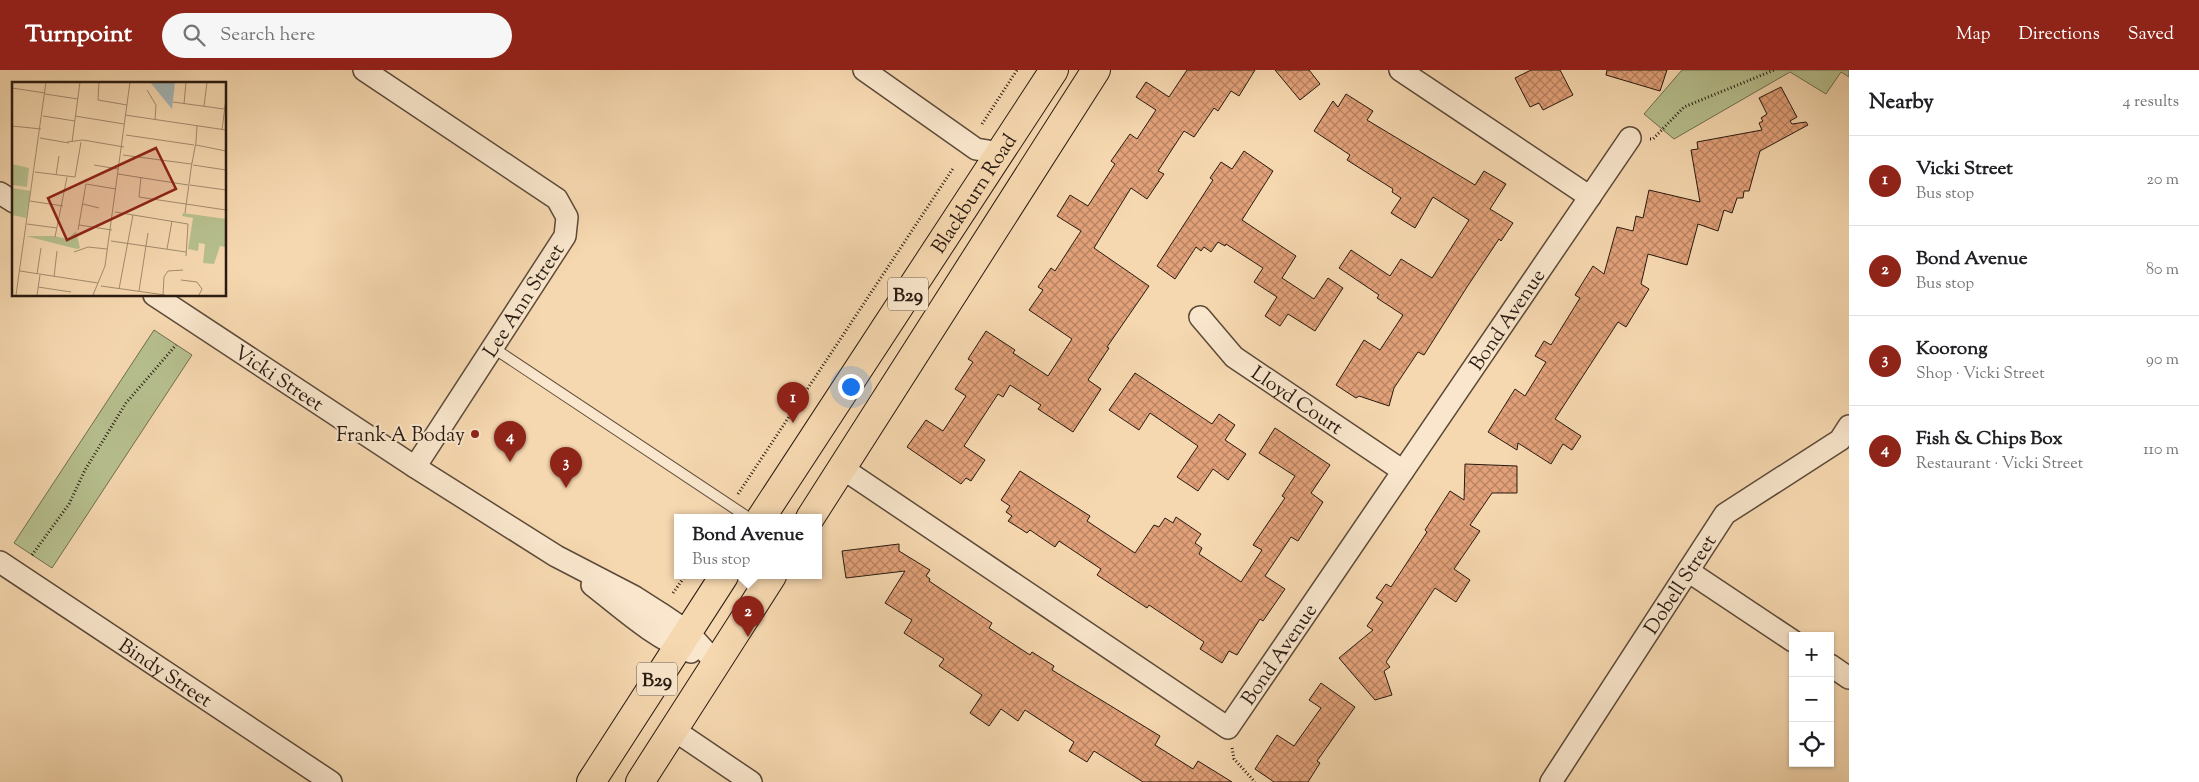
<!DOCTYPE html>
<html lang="en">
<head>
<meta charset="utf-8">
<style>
  :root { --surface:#fff; --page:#f6f6f6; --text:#202124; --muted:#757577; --line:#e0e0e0; --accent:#8f2418 }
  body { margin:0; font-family:"Sorts Mill Goudy",serif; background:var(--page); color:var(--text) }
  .controls { position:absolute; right:15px; bottom:15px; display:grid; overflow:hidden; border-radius:0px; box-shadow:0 1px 4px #0004 }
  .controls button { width:45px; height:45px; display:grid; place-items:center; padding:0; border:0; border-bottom:1px solid var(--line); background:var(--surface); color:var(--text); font:25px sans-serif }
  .you { position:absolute; left:850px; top:316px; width:18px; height:18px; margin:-12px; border:4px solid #fff; border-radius:50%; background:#1a73e8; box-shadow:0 0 0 8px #1a73e833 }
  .badge { display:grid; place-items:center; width:32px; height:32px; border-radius:50%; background:var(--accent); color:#fff; font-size:16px; font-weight:700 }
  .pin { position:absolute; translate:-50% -41px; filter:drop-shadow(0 1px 2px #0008) }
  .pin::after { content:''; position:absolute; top:26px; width:18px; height:15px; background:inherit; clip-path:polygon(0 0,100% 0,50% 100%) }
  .popup { position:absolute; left:674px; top:444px; width:148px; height:65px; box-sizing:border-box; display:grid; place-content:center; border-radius:0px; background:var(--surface); filter:drop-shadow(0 1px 4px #0005); font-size:16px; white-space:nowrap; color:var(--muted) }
  .popup b { font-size:19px; color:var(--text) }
  .popup::after { content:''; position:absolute; left:50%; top:100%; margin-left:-10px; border:10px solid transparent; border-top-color:var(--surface) }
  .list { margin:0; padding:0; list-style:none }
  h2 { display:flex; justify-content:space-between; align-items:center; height:65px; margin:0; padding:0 20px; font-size:21px }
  h2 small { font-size:16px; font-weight:400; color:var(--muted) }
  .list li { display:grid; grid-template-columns:32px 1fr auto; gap:15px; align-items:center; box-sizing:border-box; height:90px; padding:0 20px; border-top:1px solid var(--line) }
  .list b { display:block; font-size:19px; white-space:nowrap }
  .list p { margin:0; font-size:16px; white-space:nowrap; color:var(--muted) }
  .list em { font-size:16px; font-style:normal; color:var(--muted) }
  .icon { flex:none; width:28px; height:28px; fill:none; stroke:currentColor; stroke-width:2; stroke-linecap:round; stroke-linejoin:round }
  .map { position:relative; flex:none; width:1849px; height:712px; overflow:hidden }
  header { display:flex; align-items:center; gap:30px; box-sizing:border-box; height:70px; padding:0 25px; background:var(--accent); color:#fff }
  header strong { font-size:24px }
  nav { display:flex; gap:28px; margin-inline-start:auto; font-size:18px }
  .search { width:350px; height:45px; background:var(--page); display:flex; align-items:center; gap:12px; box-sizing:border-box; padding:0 18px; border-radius:28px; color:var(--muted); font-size:19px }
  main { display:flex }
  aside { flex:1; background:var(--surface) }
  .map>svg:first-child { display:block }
  .park { fill:#b7c08f; stroke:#706d50 }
  .building { fill:url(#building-cross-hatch); stroke:#281a11 }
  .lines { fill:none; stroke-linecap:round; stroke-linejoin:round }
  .lane-casing { stroke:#5c4a39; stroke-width:12 }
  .street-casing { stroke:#5c4a39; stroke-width:24 }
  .primary-casing { stroke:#281a11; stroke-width:30 }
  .path { stroke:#281a11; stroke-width:3; stroke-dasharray:1 2.5; stroke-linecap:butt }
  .lane { stroke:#f9e6cc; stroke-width:10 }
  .street { stroke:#f9e6cc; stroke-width:21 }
  .primary { stroke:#f6d8b0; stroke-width:28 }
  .poi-dot { fill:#8f2418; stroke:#f9e6cc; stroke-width:2 }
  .labels { text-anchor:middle; stroke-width:4; stroke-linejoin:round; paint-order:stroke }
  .shield { fill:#f9e6cc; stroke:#675749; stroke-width:1 }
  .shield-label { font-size:19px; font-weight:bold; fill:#281a11 }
  .street-label { font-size:20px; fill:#281a11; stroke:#f9e6cc }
  .poi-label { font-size:20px; fill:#281a11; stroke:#f9e6cc; text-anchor:end }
  .inset-road { fill:none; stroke:#a48c70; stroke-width:1 }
  .view { fill:#8f2418; fill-opacity:0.15; stroke:#8f2418; stroke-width:2.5 }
  .inset-edge { fill:none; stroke:#281a11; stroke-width:2.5 }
</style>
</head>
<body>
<header>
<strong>Turnpoint</strong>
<div class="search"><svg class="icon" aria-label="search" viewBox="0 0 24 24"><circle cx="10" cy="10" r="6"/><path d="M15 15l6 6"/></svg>Search here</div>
<nav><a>Map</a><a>Directions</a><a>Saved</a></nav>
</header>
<main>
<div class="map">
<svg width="1849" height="712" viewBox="0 0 1849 712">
  <defs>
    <pattern id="building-cross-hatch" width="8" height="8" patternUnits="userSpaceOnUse" patternTransform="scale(1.25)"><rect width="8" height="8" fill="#e2a179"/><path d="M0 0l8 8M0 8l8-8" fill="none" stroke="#b78262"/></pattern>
  </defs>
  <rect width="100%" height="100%" fill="#f6d8b0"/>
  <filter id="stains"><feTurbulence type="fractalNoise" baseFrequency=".004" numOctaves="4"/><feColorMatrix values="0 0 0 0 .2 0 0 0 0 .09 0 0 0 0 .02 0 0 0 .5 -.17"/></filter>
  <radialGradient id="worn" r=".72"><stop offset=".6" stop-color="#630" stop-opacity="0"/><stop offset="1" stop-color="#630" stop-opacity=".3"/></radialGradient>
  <g class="park">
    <polygon points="1682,0 1849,0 1849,7 1841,2 1826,24 1790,2 1674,69 1644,44"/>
    <polygon points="154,260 192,285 52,498 14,473"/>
  </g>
  <g class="building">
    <polygon points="1187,0 1255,0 1239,26 1231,21 1218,41 1214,38 1194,67 1184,61 1158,101 1164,104 1147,129 1131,118 1094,178 1149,216 1107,277 1109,278 1088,310 1101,319 1073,362 1038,339 1041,335 1010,315 1003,327 998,324 964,376 985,390 971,411 966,408 961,414 907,377 926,350 943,361 966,326 955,319 973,292 968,289 986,261 1015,280 1013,283 1048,306 1072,269 1029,240 1043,220 1038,217 1051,198 1055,201 1081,161 1057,146 1070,125 1088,136 1115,94 1111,91 1130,64 1137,69 1156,40 1136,27 1146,12 1169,27"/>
    <polygon points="1275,0 1309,0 1320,14 1300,30"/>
    <polygon points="1531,0 1560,0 1573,25 1543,40 1539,33 1530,37 1515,8"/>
    <polygon points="1607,0 1667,0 1660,21 1606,5"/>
    <polygon points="1781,17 1797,47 1790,51 1792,54 1806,52 1808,55 1760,81 1749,121 1744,121 1743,128 1737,128 1732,143 1724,140 1718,161 1698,154 1687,195 1648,184 1641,214 1649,219 1626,257 1618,252 1555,349 1581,366 1572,380 1563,374 1551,394 1518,373 1517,380 1488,362 1515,319 1525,326 1546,292 1535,286 1544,271 1551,275 1580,228 1575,225 1593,196 1604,204 1617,157 1633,161 1636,146 1643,148 1649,120 1700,132 1691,80 1698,79 1697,72 1762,60 1759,53 1763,51 1761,48 1767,44 1759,28"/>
    <polygon points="1346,24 1373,41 1367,50 1475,115 1484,101 1506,114 1490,139 1513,153 1501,171 1499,169 1467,217 1424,285 1418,282 1394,318 1389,336 1359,326 1356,328 1336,315 1364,270 1380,280 1403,245 1377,228 1379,225 1339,198 1351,180 1390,206 1401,189 1432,208 1469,150 1433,127 1415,158 1391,143 1401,128 1392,122 1393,119 1347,90 1350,85 1314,61 1333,31 1338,37"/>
    <polygon points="1244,81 1273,101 1242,150 1296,186 1282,208 1314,229 1328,208 1343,218 1315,261 1288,244 1280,256 1265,246 1277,227 1254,212 1263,198 1226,174 1225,176 1218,172 1211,182 1204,177 1201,181 1196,177 1175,209 1157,196 1213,110 1210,108 1221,92 1232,99"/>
    <polygon points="1135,303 1212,354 1219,344 1235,355 1225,370 1246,384 1228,410 1213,399 1198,421 1177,407 1198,376 1150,343 1139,360 1109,340"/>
    <polygon points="1275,358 1330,395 1311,423 1323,432 1298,471 1291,467 1265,506 1285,519 1263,551 1260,549 1237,585 1229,581 1222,593 1200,579 1204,572 1149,535 1147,538 1097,505 1101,499 1059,471 1055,477 1030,460 1027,463 1008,451 1012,446 1006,442 1010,436 1001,430 1020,401 1090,446 1087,451 1135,483 1154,455 1159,457 1165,448 1173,453 1176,447 1201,464 1195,473 1202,478 1199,484 1241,512 1262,480 1253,475 1285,428 1282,426 1295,406 1259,383"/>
    <polygon points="1465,394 1517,396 1517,423 1492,423 1470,455 1480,461 1454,499 1470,510 1456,532 1435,518 1386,592 1390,597 1384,601 1392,625 1375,630 1339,588 1373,560 1367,556 1383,532 1376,528 1386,514 1391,517 1427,462 1425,460 1450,421 1464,430"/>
    <polygon points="899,474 899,481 930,500 926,506 930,509 929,511 992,553 989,558 1030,585 1032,582 1054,596 1052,600 1160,666 1155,675 1193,699 1198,691 1232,712 1143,712 1094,681 1087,692 1069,681 1074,672 1025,640 1018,651 1001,639 989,656 970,643 982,625 939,596 944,589 904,563 912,550 885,533 905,501 846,508 842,481"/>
    <polygon points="1321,613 1355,637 1317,691 1320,693 1308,712 1274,712 1255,699 1277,665 1294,676 1321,638 1309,630"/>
  </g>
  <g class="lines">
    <defs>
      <polyline id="lane" points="492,277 749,448"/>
      <g id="street">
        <polyline points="364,0 557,129 567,147 565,166 415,397"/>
        <polyline points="864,0 976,79 1000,83"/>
        <polyline points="1400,0 1590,127"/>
        <polyline points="0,123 14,132"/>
        <path id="s1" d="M154 225 415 397 556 486 635 527 660 543 688 562 716 593"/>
        <path id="s2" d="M1200 247 1234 287 1403 401"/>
        <path id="s3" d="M842 398 1228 658 1630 68"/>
        <path id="s4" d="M0 492 331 712"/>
        <polyline points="1688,501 1793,571"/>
        <path d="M592 515C623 539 654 568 691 582"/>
        <polyline points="1830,595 1849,608"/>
        <polyline points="674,660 751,712"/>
        <path id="s5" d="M1551 712 1725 444 1840 370 1849 356"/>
      </g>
      <g id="primary">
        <path id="s6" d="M761 448 1054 0"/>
        <polyline points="810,448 1096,0"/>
        <polyline points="591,712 724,506"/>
        <polyline points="640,712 772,506"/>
      </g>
    </defs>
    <use href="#lane" class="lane-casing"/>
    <use href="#street" class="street-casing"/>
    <use href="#primary" class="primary-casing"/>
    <g class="path">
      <polyline points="982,54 1017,0"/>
      <polyline points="1650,69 1653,69 1684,37 1774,0"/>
      <polyline points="738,424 954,97"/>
      <polyline points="32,485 69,434 85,400 126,333 176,275"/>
      <polyline points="673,523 685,506"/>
      <polyline points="1232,678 1234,689 1255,712"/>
    </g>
    <use href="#lane" class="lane"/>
    <use href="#street" class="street"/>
    <use href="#primary" class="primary"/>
  </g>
  <circle class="poi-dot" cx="475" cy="364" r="5"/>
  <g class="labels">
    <g class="shield">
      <rect x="888" y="207.5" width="40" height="33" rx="4"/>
      <rect x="637" y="592.5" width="40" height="33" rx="4"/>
    </g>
    <g class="shield-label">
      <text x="908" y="231">B29</text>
      <text x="657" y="616">B29</text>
    </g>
    <g class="street-label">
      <text dy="7" stroke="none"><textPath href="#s6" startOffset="388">Blackburn Road</textPath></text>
      <text transform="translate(523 230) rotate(-57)" y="7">Lee Ann Street</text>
      <text dy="7" stroke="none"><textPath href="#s3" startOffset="960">Bond Avenue</textPath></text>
      <text dy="7" stroke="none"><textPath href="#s1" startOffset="150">Vicki Street</textPath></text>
      <text dy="7" stroke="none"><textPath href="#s2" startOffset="129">Lloyd Court</textPath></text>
      <text dy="7" stroke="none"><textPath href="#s5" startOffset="236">Dobell Street</textPath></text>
      <text dy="7" stroke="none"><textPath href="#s3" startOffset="555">Bond Avenue</textPath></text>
      <text dy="7" stroke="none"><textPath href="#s4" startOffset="199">Bindy Street</textPath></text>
    </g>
    <g class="poi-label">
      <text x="465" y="371">Frank A Boday</text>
    </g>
  </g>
  <g transform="translate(12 12)">
    <rect width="214" height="214" fill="#f6d8b0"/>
    <path d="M0 82 17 86 15 105 0 103ZM0 106 19 109 14 136 0 133ZM171 131 214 137V165L208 164 202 182 191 181 193 162 187 161 186 169 176 167 181 136 170 134ZM64 149 68 166 65 167 14 154H42L56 157Z" fill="#b7c08f"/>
    <path d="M138 0H163L160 27Z" fill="#a4b6b8"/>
    <path class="inset-road" d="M87 0 86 18 115 23M0 6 33 11M135 8 144 23 143 38M33 12 66 17M161 20 212 27M172 22 174 0M192 24 195 0M113 33 214 48M31 34 63 39M63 34 112 42M0 44 29 47M210 48 214 16M114 53 182 63M28 56 57 61M55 60 71 58 112 65M60 60 68 0M184 60 185 44M184 63 214 69M111 73 179 82M180 81 184 60M82 83 106 87M181 83 214 88M23 90 63 95 69 60M106 92 176 103M44 93 47 74M129 95 127 115 214 128M178 103 214 108M18 119 51 124M71 122 87 126M103 130 176 142 174 174M173 131 180 80M15 142 45 146M67 143 100 148M66 148 74 102 104 107M43 155 55 95M99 159 174 170M155 167 160 139M62 170 76 165 95 167M8 189 86 201M25 192 29 166M42 195 45 169M169 198 185 200 190 207 187 213M89 204 153 213M26 205 59 210M107 207 121 133M127 209 136 151M4 213 34 0M25 213 28 193M81 213 93 184 118 0M151 213 152 195 156 189 171 188"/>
    <path class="view" d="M144 66 164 107 55 158 36 116Z"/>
    <rect width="214" height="214" class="inset-edge"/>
  </g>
  <rect width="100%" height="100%" filter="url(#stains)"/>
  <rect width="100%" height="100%" fill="url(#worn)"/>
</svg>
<div class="controls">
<button>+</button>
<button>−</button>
<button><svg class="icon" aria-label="locate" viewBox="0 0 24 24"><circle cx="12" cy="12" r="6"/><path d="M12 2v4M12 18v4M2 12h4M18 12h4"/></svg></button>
</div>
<div class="you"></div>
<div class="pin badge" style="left:793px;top:353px">1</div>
<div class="pin badge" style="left:748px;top:567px">2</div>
<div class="popup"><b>Bond Avenue</b>Bus stop</div>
<div class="pin badge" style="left:566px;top:418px">3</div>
<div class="pin badge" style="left:510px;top:392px">4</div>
</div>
<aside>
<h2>Nearby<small>4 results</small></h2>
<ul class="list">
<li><span class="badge">1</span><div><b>Vicki Street</b><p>Bus stop</p></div><em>20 m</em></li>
<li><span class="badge">2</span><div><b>Bond Avenue</b><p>Bus stop</p></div><em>80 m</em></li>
<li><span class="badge">3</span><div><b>Koorong</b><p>Shop · Vicki Street</p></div><em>90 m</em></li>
<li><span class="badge">4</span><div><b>Fish &amp; Chips Box</b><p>Restaurant · Vicki Street</p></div><em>110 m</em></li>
</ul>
</aside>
</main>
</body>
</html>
